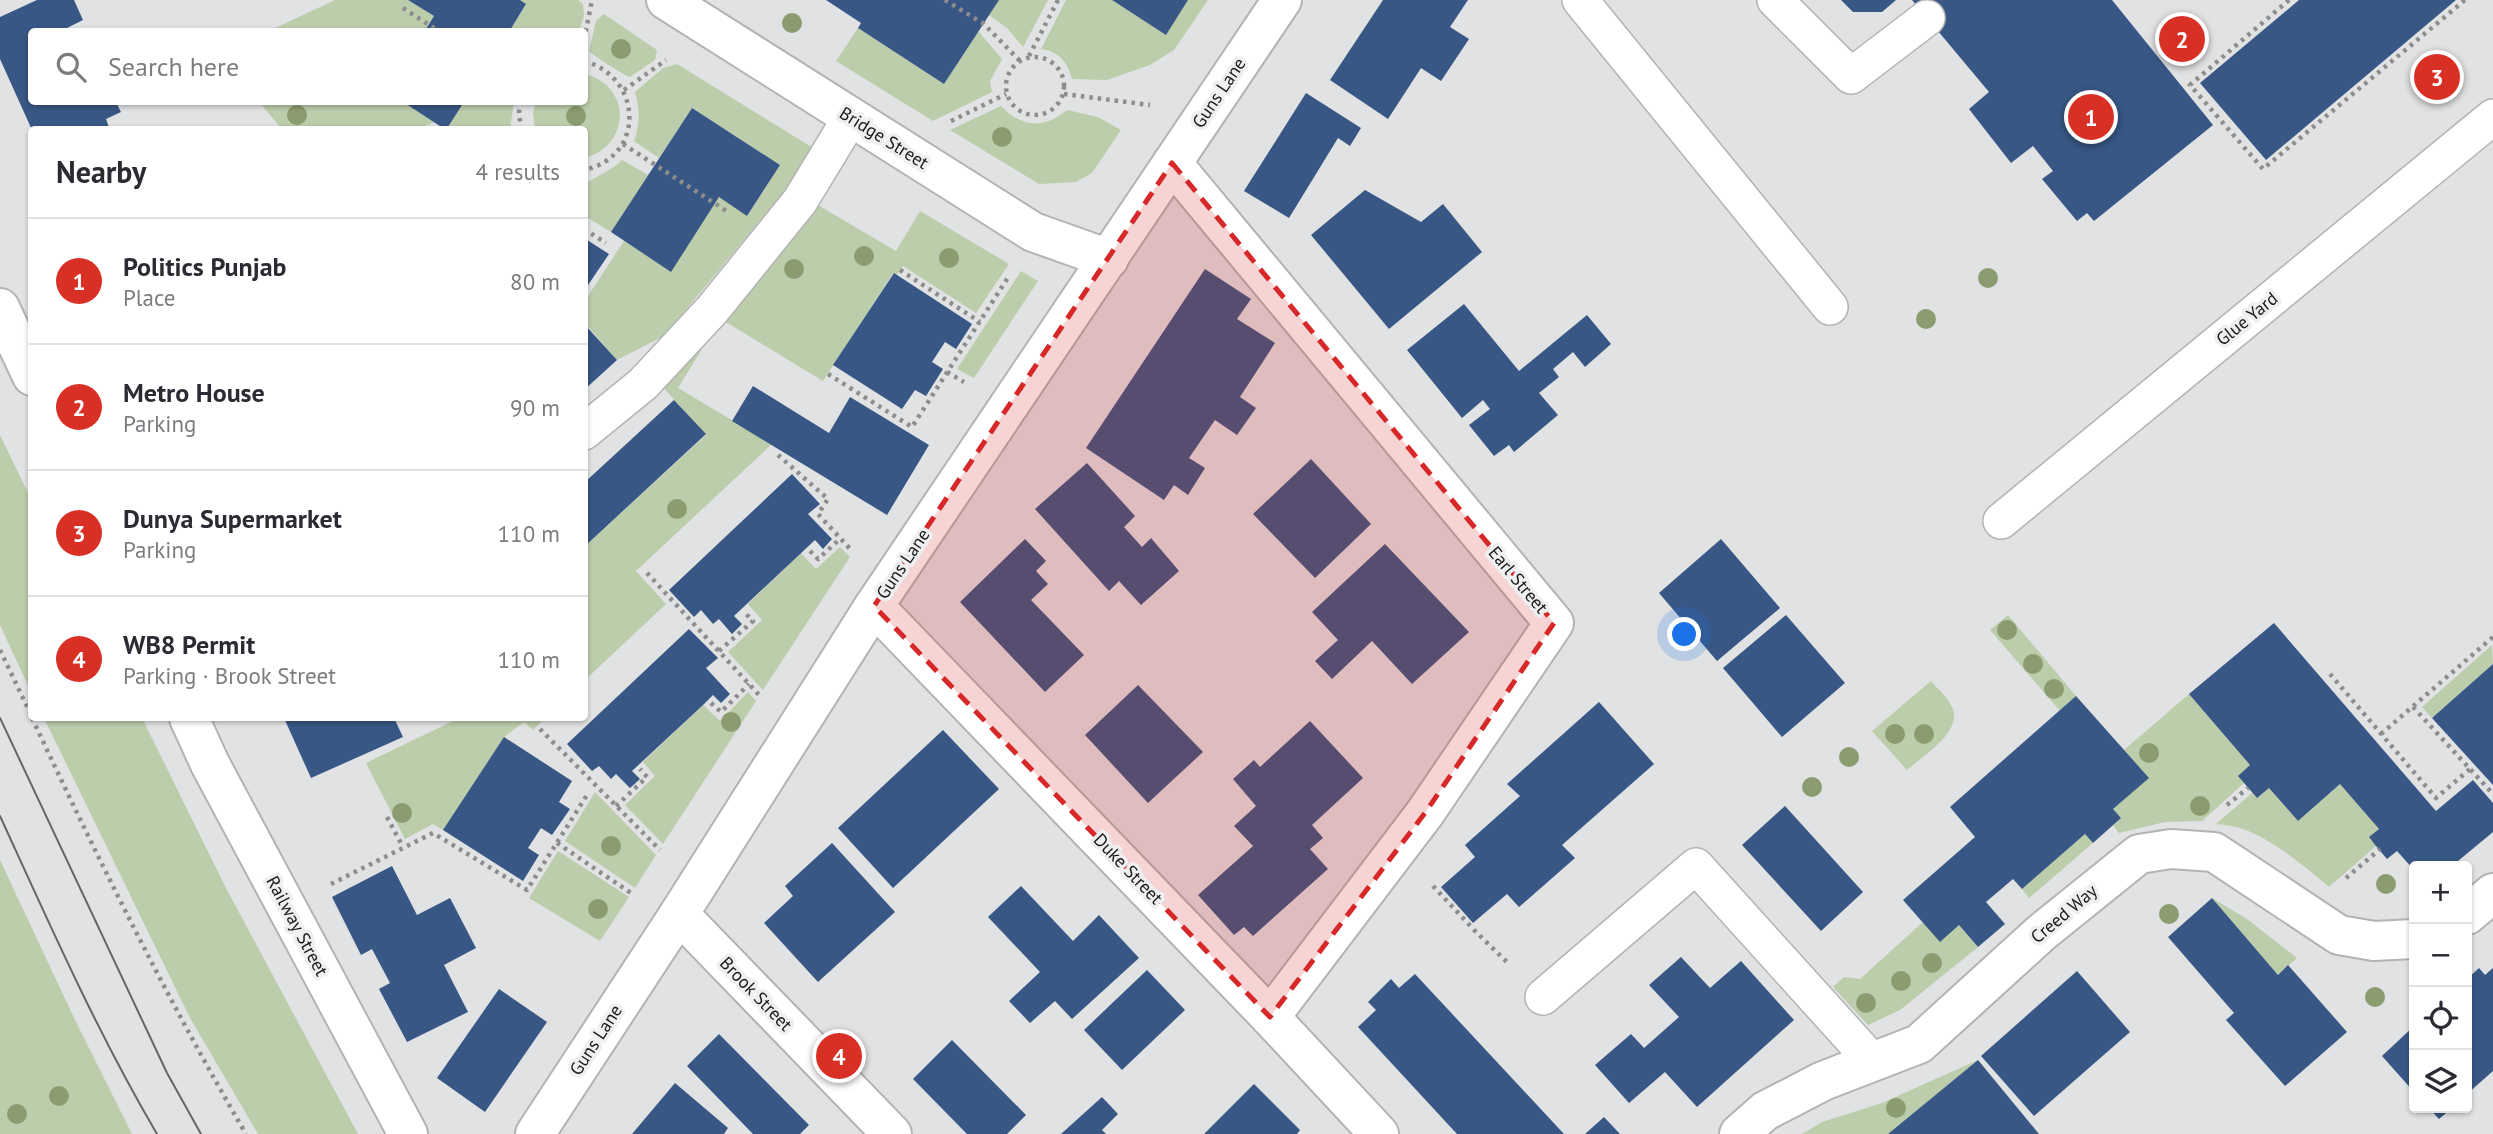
<!DOCTYPE html>
<html lang="en">
<head>
<meta charset="utf-8">
<style>
  :root { --surface:#fff; --page:#f2f2f3; --text:#2b2b33; --muted:#7c7c81; --line:#e1e1e2; --accent:#d93025 }
  body { margin:0; font-family:"PT Sans",sans-serif; background:var(--page); color:var(--text) }
  .controls { position:absolute; right:21px; bottom:21px; display:grid; overflow:hidden; border-radius:7px; box-shadow:0 2px 5px #0004 }
  .controls button { width:63px; height:63px; display:grid; place-items:center; padding:0; border:0; border-bottom:2px solid var(--line); background:var(--surface); color:var(--text); font:35px sans-serif }
  .you { position:absolute; left:1685px; top:635px; width:24px; height:24px; margin:-18px; border:5px solid #fff; border-radius:50%; background:#1a73e8; box-shadow:0 0 0 10px #1a73e833 }
  .badge { display:grid; place-items:center; width:46px; height:46px; border-radius:50%; background:var(--accent); color:#fff; font-size:23px; font-weight:700 }
  .pin { position:absolute; translate:-50% -50%; border:4px solid #fff; box-shadow:0 2px 7px #0006 }
  .list { margin:0; padding:0; list-style:none }
  h2 { display:flex; justify-content:space-between; align-items:center; height:91px; margin:0; padding:0 28px; font-size:30px }
  h2 small { font-size:23px; font-weight:400; color:var(--muted) }
  .list li { display:grid; grid-template-columns:46px 1fr auto; gap:21px; align-items:center; box-sizing:border-box; height:126px; padding:0 28px; border-top:2px solid var(--line) }
  .list b { display:block; font-size:26px; white-space:nowrap }
  .list p { margin:0; font-size:23px; white-space:nowrap; color:var(--muted) }
  .list em { font-size:23px; font-style:normal; color:var(--muted) }
  .icon { flex:none; width:38px; height:38px; fill:none; stroke:currentColor; stroke-width:2; stroke-linecap:round; stroke-linejoin:round }
  .map { position:relative; flex:none; width:2493px; height:1134px; overflow:hidden }
  .search { position:absolute; background:var(--surface); box-shadow:0 2px 5px #0004; left:28px; top:28px; width:560px; height:77px; display:flex; align-items:center; gap:18px; box-sizing:border-box; padding:0 24px; border-radius:7px; color:var(--muted); font-size:26px }
  .panel { position:absolute; background:var(--surface); box-shadow:0 2px 5px #0004; left:28px; top:126px; width:560px; height:595px; border-radius:7px }
  .map>svg:first-child { display:block }
  .green { fill:#bccdab }
  .building { fill:#385784 }
  .lines { fill:none; stroke-linecap:round; stroke-linejoin:round }
  .lane-casing { stroke:#b2b3b4; stroke-width:38 }
  .street-casing { stroke:#b2b3b4; stroke-width:42 }
  .path { stroke:#8d8d8e; stroke-width:4.5; stroke-dasharray:3.5 5; stroke-linecap:butt }
  .lane { stroke:#fff; stroke-width:35 }
  .street { stroke:#fff; stroke-width:38 }
  .tram { stroke:#666667; stroke-width:2 }
  .tree { fill:#8b9c70 }
  .marked { fill:#d62828; fill-opacity:0.2; stroke:#d62828; stroke-width:5; stroke-dasharray:14 9; stroke-linejoin:round }
  .labels { text-anchor:middle; stroke-width:7; stroke-linejoin:round; paint-order:stroke }
  .street-label { font-size:18px; fill:#1a1a1a; stroke:#eeeff0 }
</style>
</head>
<body>
<div class="map">
<svg width="2493" height="1134" viewBox="0 0 2493 1134">
  <rect width="100%" height="100%" fill="#e1e2e3"/>
  <g class="green">
    <polygon points="335,0 408,0 434,16 424,31 267,32"/>
    <polygon points="520,0 578,0 583,4 584,16 579,31 509,32 526,5"/>
    <polygon points="999,0 1048,0 1023,47 1007,28 989,15"/>
    <path d="M1066 0H1112L1166 34 1188 0H1208L1174 50 1150 65 1107 80 1072 79C1068 63 1059 51 1041 49Z"/>
    <path d="M604 14 657 50 655 60 630 77C625 76 592 55 589 51L596 21Z"/>
    <polygon points="858,28 944,84 978,31 1002,59 990,81 992,92 933,121 836,61"/>
    <path d="M677 64 818 151 664 336 617 360 585 323 584 302 624 241 671 271 719 197 748 215 780 165 692 108 659 158 634 141C640 123 640 111 635 92L663 68Z"/>
    <path d="M585 74C632 86 631 145 585 158L584 130 535 129 533 113 536 102H584Z"/>
    <polygon points="259,102 403,102 434,122 419,129 282,129"/>
    <polygon points="464,102 514,102 510,129 446,130"/>
    <path d="M1001 106C1022 128 1044 129 1067 110L1098 117 1121 130 1092 173 1076 182 1039 184 950 130Z"/>
    <path d="M622 160 648 175 611 232 585 216 584 185C597 175 612 171 622 160Z"/>
    <polygon points="811,201 896,251 920,211 1009,264 976,313 903,266 897,275 893,273 823,381 721,319"/>
    <polygon points="1021,271 1038,281 974,378 957,369"/>
    <polygon points="716,326 678,388 772,444 636,571 666,604 585,680 584,547 706,435 663,387"/>
    <polygon points="0,435 31,499 31,692 0,625"/>
    <polygon points="840,547 850,557 763,690 728,652 762,620 748,604 801,553 816,569"/>
    <polygon points="2008,615 2076,696 2060,711 1990,630"/>
    <polygon points="2492,645 2493,664 2432,718 2422,707"/>
    <path d="M1931 681C1938 689 1948 698 1952 707 1964 731 1923 756 1907 770L1872 731Z"/>
    <polygon points="748,692 756,701 663,844 625,805 655,776 643,762 703,705 720,721"/>
    <polygon points="2189,694 2250,765 2238,776 2244,783 2202,821 2165,822 2119,833 2113,825 2121,818 2113,809 2148,778 2124,750"/>
    <polygon points="44,718 142,718 227,890 358,1134 258,1134 190,1018"/>
    <polygon points="459,718 545,718 533,730 524,722 504,737 443,830 433,824 405,839 366,763"/>
    <path d="M2340 784 2379 829 2369 837 2376 846 2329 887C2303 865 2275 841 2243 829 2235 826 2225 825 2216 824L2252 793 2257 798 2269 788 2298 821Z"/>
    <polygon points="595,792 656,855 635,888 565,841"/>
    <polygon points="2085,834 2093,843 2029,898 2022,889"/>
    <polygon points="558,851 629,897 600,941 529,898"/>
    <polygon points="0,860 75,1020 132,1134 0,1134"/>
    <polygon points="2212,898 2247,919 2297,958 2278,975"/>
    <polygon points="1923,922 1959,925 1978,947 1900,1010 1868,1025 1833,987 1844,977 1860,979"/>
    <polygon points="1978,1060 1888,1134 1802,1134 1822,1122 1882,1103"/>
  </g>
  <g class="building">
    <polygon points="37,0 74,0 83,20 65,29 66,32 32,32 32,102 116,102 121,112 106,119 110,130 32,130 0,59 0,17"/>
    <polygon points="408,0 520,0 526,4 509,32 424,32 434,16"/>
    <polygon points="826,0 999,0 944,84 858,28 861,23"/>
    <polygon points="1112,0 1188,0 1166,35"/>
    <polygon points="1383,0 1468,0 1450,27 1469,39 1441,81 1421,68 1388,119 1330,80"/>
    <polygon points="1841,0 1896,0 1882,12 1853,12"/>
    <polygon points="1912,0 2112,0 2213,125 2094,221 2087,213 2077,221 2042,179 2053,171 2033,146 2011,163 1969,109 1989,92"/>
    <polygon points="2299,0 2456,0 2266,160 2200,83"/>
    <polygon points="1306,93 1361,128 1350,146 1338,138 1289,218 1244,191"/>
    <polygon points="403,102 464,102 446,130"/>
    <polygon points="692,108 780,165 747,216 719,197 671,272 611,232"/>
    <polygon points="1365,190 1421,222 1443,204 1482,252 1389,329 1311,235"/>
    <polygon points="584,238 609,254 584,291"/>
    <polygon points="1205,269 1251,299 1237,319 1275,343 1240,397 1256,408 1237,435 1215,420 1189,458 1205,468 1188,495 1174,485 1164,500 1086,448"/>
    <polygon points="894,273 972,324 956,349 945,342 932,362 943,369 926,396 915,390 902,409 833,365"/>
    <polygon points="1464,304 1519,371 1587,315 1611,344 1585,367 1573,352 1553,369 1559,377 1539,393 1558,415 1514,452 1509,445 1494,456 1469,425 1490,409 1483,400 1462,418 1407,350"/>
    <polygon points="586,326 617,360 584,390 584,327"/>
    <polygon points="753,386 829,433 850,397 929,445 887,515 732,421"/>
    <polygon points="674,400 706,434 584,547 584,483"/>
    <polygon points="1311,459 1371,524 1315,578 1253,514"/>
    <polygon points="1087,463 1135,516 1124,527 1142,547 1151,538 1179,571 1141,605 1119,581 1109,591 1035,509"/>
    <polygon points="792,474 820,504 808,514 832,539 823,549 815,540 734,616 742,624 732,634 719,619 713,624 701,610 694,617 669,590"/>
    <polygon points="1025,539 1046,561 1036,571 1048,584 1031,600 1084,655 1045,692 960,602"/>
    <polygon points="1721,539 1780,608 1717,661 1659,593"/>
    <polygon points="1385,544 1469,632 1412,684 1372,641 1332,679 1315,661 1338,640 1312,612"/>
    <polygon points="1786,615 1845,683 1782,737 1723,668"/>
    <polygon points="2274,623 2436,811 2473,780 2493,803 2493,832 2452,866 2414,866 2414,870 2397,851 2387,859 2376,846 2369,837 2379,829 2340,784 2298,821 2269,788 2257,798 2238,776 2250,765 2189,694"/>
    <polygon points="689,629 718,658 706,668 730,694 721,703 713,695 703,705 632,771 640,779 630,788 616,774 611,779 599,766 592,771 567,744"/>
    <polygon points="2493,664 2493,785 2432,718"/>
    <polygon points="1138,685 1203,752 1148,803 1085,735"/>
    <polygon points="2076,696 2149,778 2113,809 2121,818 2093,843 2085,834 2022,889 2013,879 1986,902 2005,924 1978,947 1959,925 1940,942 1903,900 1975,837 1950,807"/>
    <polygon points="1599,702 1654,764 1562,845 1575,858 1519,907 1507,894 1473,923 1441,887 1475,857 1465,845 1520,796 1507,784"/>
    <polygon points="284,718 394,718 403,737 311,778"/>
    <polygon points="1310,721 1363,778 1312,825 1323,838 1310,849 1328,869 1253,936 1244,927 1234,935 1198,895 1253,846 1234,826 1256,806 1233,779 1254,760 1260,767"/>
    <polygon points="943,730 999,789 893,888 838,828"/>
    <polygon points="504,737 572,781 559,802 570,809 552,835 541,828 528,848 539,855 523,881 443,830"/>
    <polygon points="1785,806 1863,892 1821,931 1742,845"/>
    <polygon points="832,843 895,912 818,982 764,923 793,896 785,886"/>
    <polygon points="392,866 417,915 450,898 476,948 444,965 468,1012 407,1042 379,989 390,983 372,949 361,955 332,897"/>
    <polygon points="1021,886 1073,941 1099,915 1139,958 1072,1019 1055,1001 1030,1023 1009,1001 1040,972 988,917"/>
    <polygon points="2212,898 2278,975 2288,965 2347,1032 2285,1086 2226,1020 2234,1013 2168,937"/>
    <polygon points="1681,957 1710,988 1741,961 1794,1020 1697,1107 1665,1072 1629,1103 1595,1065 1631,1034 1644,1048 1679,1017 1649,985"/>
    <polygon points="2479,968 2485,975 2493,968 2493,1071 2467,1094 2467,979"/>
    <polygon points="1147,970 1185,1010 1122,1070 1084,1030"/>
    <polygon points="2077,971 2130,1032 2034,1116 1981,1056"/>
    <polygon points="1415,974 1564,1134 1457,1134 1358,1027 1376,1010 1368,1002 1391,979 1399,988"/>
    <polygon points="499,989 547,1022 485,1112 437,1078"/>
    <polygon points="2414,1026 2414,1092 2382,1056"/>
    <polygon points="719,1034 809,1125 800,1134 753,1134 687,1066"/>
    <polygon points="952,1040 1026,1115 1007,1134 967,1134 913,1079"/>
    <polygon points="1978,1060 2039,1134 1888,1134"/>
    <polygon points="675,1083 728,1128 724,1134 632,1134"/>
    <polygon points="1254,1084 1300,1130 1297,1134 1204,1134"/>
    <polygon points="1102,1097 1118,1114 1102,1130 1106,1134 1061,1134"/>
    <polygon points="2429,1108 2452,1108 2439,1119"/>
    <polygon points="1604,1117 1620,1134 1585,1134"/>
  </g>
  <g class="lines">
    <defs>
      <g id="lane">
        <polyline points="1580,0 1830,307"/>
        <polyline points="1775,0 1851,76 1927,18"/>
        <polyline points="584,432 643,384 712,310 800,201 851,117"/>
        <polyline points="2001,521 2493,117"/>
        <polyline points="1543,997 1696,866 1873,1062"/>
      </g>
      <g id="street">
        <polyline points="666,0 1033,232 1109,259"/>
        <polyline points="1172,163 1554,623 1425,813 1270,1017"/>
        <polyline points="0,308 32,376"/>
        <polyline points="874,606 1270,1017 1379,1134"/>
        <polyline points="189,718 210,764 408,1134"/>
        <polyline points="679,914 892,1134"/>
        <polyline points="2467,915 2493,893"/>
        <polyline points="535,1134 679,914 874,606 1282,0"/>
        <polyline points="1739,1134 1765,1111 1823,1081 1919,1044 2041,933 2139,854 2171,849 2214,852 2339,935 2374,941 2414,939"/>
      </g>
    </defs>
    <use href="#lane" class="lane-casing"/>
    <use href="#street" class="street-casing"/>
    <g class="path">
      <polyline points="945,0 984,24 1020,61"/>
      <polyline points="2289,0 2190,85 2263,169 2465,0"/>
      <polyline points="403,8 440,32"/>
      <polyline points="584,40 592,0"/>
      <polyline points="1029,56 1058,0"/>
      <circle cx="1035" cy="86" r="29"/>
      <path d="M584 61C643 77 646 157 584 170"/>
      <polyline points="624,90 666,60"/>
      <polyline points="1064,94 1150,105"/>
      <polyline points="951,121 1006,94"/>
      <polyline points="521,130 519,112 521,102"/>
      <polyline points="623,144 728,212"/>
      <polyline points="584,229 606,243"/>
      <polyline points="900,270 980,322"/>
      <polyline points="947,372 964,382"/>
      <polyline points="828,374 912,427 1009,276"/>
      <polyline points="778,455 828,499 818,514 852,551"/>
      <polyline points="810,551 818,559 841,538"/>
      <polyline points="647,573 760,696"/>
      <polyline points="0,650 32,717"/>
      <polyline points="719,651 753,621 745,613"/>
      <polyline points="2330,674 2436,798 2470,769"/>
      <polyline points="711,703 721,712 749,684"/>
      <polyline points="2413,707 2493,794"/>
      <path d="M32 718C98 859 167 999 246 1134"/>
      <polyline points="540,729 660,850"/>
      <polyline points="2381,734 2493,637"/>
      <polyline points="2227,805 2248,788"/>
      <polyline points="616,806 647,777 640,769"/>
      <polyline points="387,817 403,847"/>
      <polyline points="557,843 631,893"/>
      <polyline points="2346,878 2380,849"/>
      <polyline points="331,884 433,833 527,890 587,795"/>
      <polyline points="1433,886 1476,932 1510,965"/>
    </g>
    <use href="#lane" class="lane"/>
    <use href="#street" class="street"/>
    <g class="tram">
      <polyline points="0,718 167,1073 201,1134"/>
      <path d="M0 816C49 923 97 1032 157 1134"/>
    </g>
  </g>
  <g class="tree">
    <circle cx="792" cy="23" r="10"/>
    <circle cx="621" cy="49" r="10"/>
    <circle cx="297" cy="115" r="10"/>
    <circle cx="576" cy="116" r="10"/>
    <circle cx="1002" cy="137" r="10"/>
    <circle cx="864" cy="256" r="10"/>
    <circle cx="949" cy="258" r="10"/>
    <circle cx="794" cy="269" r="10"/>
    <circle cx="1988" cy="278" r="10"/>
    <circle cx="1926" cy="319" r="10"/>
    <circle cx="677" cy="509" r="10"/>
    <circle cx="2007" cy="630" r="10"/>
    <circle cx="2033" cy="664" r="10"/>
    <circle cx="2054" cy="689" r="10"/>
    <circle cx="731" cy="722" r="10"/>
    <circle cx="1895" cy="734" r="10"/>
    <circle cx="1924" cy="734" r="10"/>
    <circle cx="2149" cy="753" r="10"/>
    <circle cx="1849" cy="757" r="10"/>
    <circle cx="1812" cy="787" r="10"/>
    <circle cx="2200" cy="806" r="10"/>
    <circle cx="402" cy="813" r="10"/>
    <circle cx="611" cy="846" r="10"/>
    <circle cx="2386" cy="884" r="10"/>
    <circle cx="598" cy="909" r="10"/>
    <circle cx="2169" cy="914" r="10"/>
    <circle cx="1932" cy="963" r="10"/>
    <circle cx="1901" cy="981" r="10"/>
    <circle cx="2375" cy="997" r="10"/>
    <circle cx="1866" cy="1003" r="10"/>
    <circle cx="59" cy="1096" r="10"/>
    <circle cx="1896" cy="1108" r="10"/>
    <circle cx="17" cy="1114" r="10"/>
  </g>
  <path class="marked" d="M1172 163 1554 623 1425 813 1270 1017 874 606Z"/>
  <g class="labels">
    <g class="street-label">
      <text transform="translate(1219 93) rotate(-56)" y="6">Guns Lane</text>
      <text transform="translate(884 138) rotate(32)" y="6">Bridge Street</text>
      <text transform="translate(2247 319) rotate(-39)" y="6">Glue Yard</text>
      <text transform="translate(903 564) rotate(-56)" y="6">Guns Lane</text>
      <text transform="translate(1518 580) rotate(50)" y="6">Earl Street</text>
      <text transform="translate(1128 869) rotate(46)" y="6">Duke Street</text>
      <text transform="translate(2064 914) rotate(-40)" y="6">Creed Way</text>
      <text transform="translate(297 926) rotate(62)" y="6">Railway Street</text>
      <text transform="translate(756 994) rotate(46)" y="6">Brook Street</text>
      <text transform="translate(596 1040) rotate(-57)" y="6">Guns Lane</text>
    </g>
  </g>
</svg>
<div class="controls">
<button>+</button>
<button>−</button>
<button><svg class="icon" aria-label="locate" viewBox="0 0 24 24"><circle cx="12" cy="12" r="6"/><path d="M12 2v4M12 18v4M2 12h4M18 12h4"/></svg></button>
<button><svg class="icon" aria-label="layers" viewBox="0 0 24 24"><path d="M12 4l9 5-9 5-9-5zM3 14l9 5 9-5"/></svg></button>
</div>
<div class="you"></div>
<div class="pin badge" style="left:2091px;top:117px">1</div>
<div class="pin badge" style="left:2182px;top:39px">2</div>
<div class="pin badge" style="left:2437px;top:77px">3</div>
<div class="pin badge" style="left:839px;top:1056px">4</div>
<div class="search"><svg class="icon" aria-label="search" viewBox="0 0 24 24"><circle cx="10" cy="10" r="6"/><path d="M15 15l6 6"/></svg>Search here</div>
<section class="panel">
<h2>Nearby<small>4 results</small></h2>
<ul class="list">
<li><span class="badge">1</span><div><b>Politics Punjab</b><p>Place</p></div><em>80 m</em></li>
<li><span class="badge">2</span><div><b>Metro House</b><p>Parking</p></div><em>90 m</em></li>
<li><span class="badge">3</span><div><b>Dunya Supermarket</b><p>Parking</p></div><em>110 m</em></li>
<li><span class="badge">4</span><div><b>WB8 Permit</b><p>Parking · Brook Street</p></div><em>110 m</em></li>
</ul>
</section>
</div>
</body>
</html>
